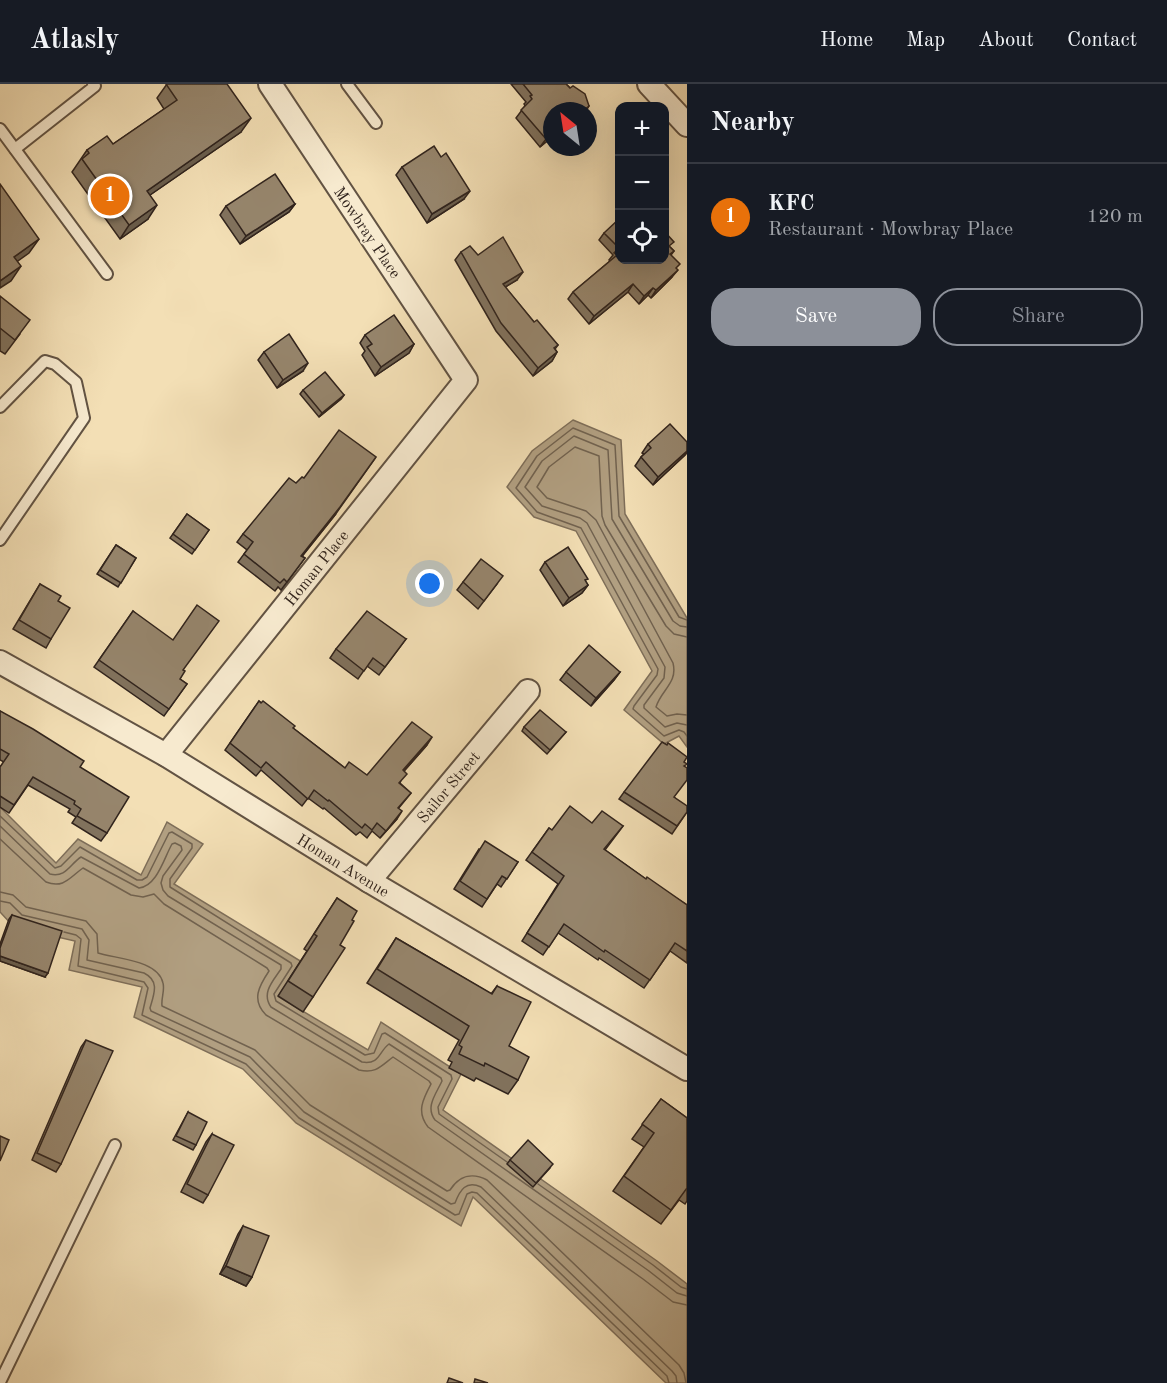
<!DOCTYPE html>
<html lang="en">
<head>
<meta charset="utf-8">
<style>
  :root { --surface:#171b24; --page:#20242c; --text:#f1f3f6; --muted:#9ea1a6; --line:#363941; --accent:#8c9099 }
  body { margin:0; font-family:"Old Standard TT",serif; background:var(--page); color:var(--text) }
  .controls { position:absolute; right:18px; top:18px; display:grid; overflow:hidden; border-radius:12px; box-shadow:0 6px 24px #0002 }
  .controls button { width:54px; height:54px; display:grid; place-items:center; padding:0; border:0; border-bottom:2px solid var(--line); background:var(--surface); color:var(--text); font:30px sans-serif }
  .compass { position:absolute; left:543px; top:18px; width:54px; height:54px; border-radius:50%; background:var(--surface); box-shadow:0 6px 24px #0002; rotate:330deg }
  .you { position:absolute; left:430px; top:500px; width:21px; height:21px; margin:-15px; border:4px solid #fff; border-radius:50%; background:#1a73e8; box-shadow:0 0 0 9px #1a73e833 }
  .badge { display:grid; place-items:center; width:39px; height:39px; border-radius:50%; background:var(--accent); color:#fff; font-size:20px; font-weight:700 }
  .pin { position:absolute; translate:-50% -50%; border:3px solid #fff; box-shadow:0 2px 6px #0006 }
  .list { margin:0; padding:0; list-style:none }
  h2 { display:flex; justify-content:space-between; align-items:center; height:78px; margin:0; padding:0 24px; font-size:26px }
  h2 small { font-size:20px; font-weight:400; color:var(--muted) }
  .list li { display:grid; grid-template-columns:39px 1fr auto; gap:18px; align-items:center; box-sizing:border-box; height:108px; padding:0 24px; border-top:2px solid var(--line) }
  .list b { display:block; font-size:22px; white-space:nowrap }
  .list p { margin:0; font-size:20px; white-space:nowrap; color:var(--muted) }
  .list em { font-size:20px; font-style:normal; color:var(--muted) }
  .actions { display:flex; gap:12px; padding:18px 24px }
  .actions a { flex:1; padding:14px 0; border:2px solid var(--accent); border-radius:24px; text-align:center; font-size:21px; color:var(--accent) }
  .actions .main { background:var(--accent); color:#fff }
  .icon { flex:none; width:33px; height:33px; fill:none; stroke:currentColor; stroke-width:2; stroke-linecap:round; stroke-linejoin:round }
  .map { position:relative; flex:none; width:687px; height:1299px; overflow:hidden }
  header { display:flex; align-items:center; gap:36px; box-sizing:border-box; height:84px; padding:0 30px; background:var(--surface); border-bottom:2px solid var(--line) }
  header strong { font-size:28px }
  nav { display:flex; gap:33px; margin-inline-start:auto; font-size:21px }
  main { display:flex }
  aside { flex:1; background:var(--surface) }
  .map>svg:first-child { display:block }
  .water { fill:#b19f81; stroke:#7e6e59; stroke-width:1.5 }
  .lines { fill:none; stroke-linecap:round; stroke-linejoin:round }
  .shore { stroke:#71624f; stroke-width:1.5 }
  .service-casing { stroke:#625343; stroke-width:14 }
  .minor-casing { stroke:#625343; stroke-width:26 }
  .service { stroke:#f7eacf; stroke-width:10 }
  .minor { stroke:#f7eacf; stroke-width:22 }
  .wall { fill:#81725d; stroke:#31241d; stroke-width:1.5 }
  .shaded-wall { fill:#695d4c; stroke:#31241d; stroke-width:1.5 }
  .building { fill:#96856c; stroke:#31241d; stroke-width:1.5 }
  .labels { text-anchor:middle; stroke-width:4.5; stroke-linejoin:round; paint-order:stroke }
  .street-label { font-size:16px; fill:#31241d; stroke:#f7eacf }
</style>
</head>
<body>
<header>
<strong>Atlasly</strong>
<nav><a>Home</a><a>Map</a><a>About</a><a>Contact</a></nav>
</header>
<main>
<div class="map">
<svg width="687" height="1299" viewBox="0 0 687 1299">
  <rect width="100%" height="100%" fill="#f3dfb5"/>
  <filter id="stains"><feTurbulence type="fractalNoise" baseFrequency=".00333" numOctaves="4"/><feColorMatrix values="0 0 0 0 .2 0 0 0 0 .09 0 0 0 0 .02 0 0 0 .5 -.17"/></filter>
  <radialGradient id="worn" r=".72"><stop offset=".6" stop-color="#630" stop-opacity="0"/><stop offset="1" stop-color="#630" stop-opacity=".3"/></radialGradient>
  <g class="water">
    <polygon points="573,336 621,356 625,430 687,534 687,663 679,652 664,660 624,626 652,587 576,447 534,433 507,403 532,367"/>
    <polygon points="0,723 56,779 78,755 141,791 167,738 203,760 174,800 302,878 279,913 368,966 381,938 461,990 443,1026 657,1177 687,1200 687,1299 666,1299 473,1113 461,1142 296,1039 243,985 134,933 142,903 69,886 75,857 14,843 0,828"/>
  </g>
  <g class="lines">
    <g class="shore">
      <polyline points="687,536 679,533 619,432 615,361 573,344 537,372 516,404 537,428 581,444 658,585 657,591 634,622 633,625 664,652 679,646 684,648 687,652"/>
      <polyline points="687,543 680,542 673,537 612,435 608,366 574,352 542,377 525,403 542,422 580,434 587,439 665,583 664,594 644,621 644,624 665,643 677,639 687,641"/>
      <path d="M687 553 674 550 666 542 605 441 602 432 599 372 575 363 549 383 537 403 547 414 586 427 596 436 673 579C678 599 661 606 656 623L667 632 677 630 687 631"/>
      <polyline points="0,732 55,784 61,782 80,763 137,796 142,796 147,793 169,749 172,748 192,760 192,764 170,795 170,803 291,879 292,882 274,910 276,917 365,971 374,969 382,950 385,949 451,991 452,995 438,1023 439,1030 507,1078"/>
      <path d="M0 742 50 790C66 794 70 780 81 773L139 804C157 802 164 774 172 760L175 759 181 762 182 766 163 792 161 799 163 806 168 812 281 881V885C273 897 261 909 271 923L362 978C380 981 379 967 389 960L441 994 442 997C436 1010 425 1023 435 1036L649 1187 677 1209 687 1212"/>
      <path d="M0 755 46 798C64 805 70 793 83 784L131 811 143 813 154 810 164 820 267 884 269 887C259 902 251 916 266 931L359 986C376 990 381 982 393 973L429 997 431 1000C423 1015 416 1028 428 1043L643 1195 673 1218 687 1221"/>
      <path d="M0 808 13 811 26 823 86 837 97 850 98 869C117 875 158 876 163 899 165 907 161 914 162 922L255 966 310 1021 447 1107 450 1106C459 1092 472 1088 487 1096L679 1281 684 1289 686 1299"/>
      <path d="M0 817 10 819 22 831 82 845 89 856 87 876 144 889C160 897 154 910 150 924L151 927 250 973 304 1028 451 1120 455 1119C460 1106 466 1096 481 1103L672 1287 676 1292 677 1299"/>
      <polyline points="64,848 76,851 81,855 78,882 144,898 148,904 142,931 246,980 299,1034 455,1131 459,1130 467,1110 472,1108 477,1109 667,1292 669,1299"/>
      <polyline points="538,1100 653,1181 681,1203 687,1205"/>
    </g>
    <defs>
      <g id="service">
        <polyline points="347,0 376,39"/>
        <polyline points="0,45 107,190"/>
        <polyline points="15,65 95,2 93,0"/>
        <polyline points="0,323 45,277 55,280 76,298 84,334 0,456"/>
        <polyline points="0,1298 115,1061"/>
      </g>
      <g id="minor">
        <polyline points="649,0 687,41"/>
        <path id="s1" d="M0 578 166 671 369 797 687 985"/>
        <path id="s2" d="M166 671 466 296 270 0"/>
        <path id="s3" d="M369 797 528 607"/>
      </g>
    </defs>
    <use href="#service" class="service-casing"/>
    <use href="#minor" class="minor-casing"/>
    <use href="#service" class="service"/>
    <use href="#minor" class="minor"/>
  </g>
  <g class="wall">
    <polygon points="167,0 241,48 150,111 148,135 120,155 72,88 87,66 113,60 164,25 157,14"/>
    <polygon points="511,0 566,0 589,22 586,27 552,27 552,53 540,63 516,34 525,22 524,20 526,18"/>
    <polygon points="402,83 464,115 427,139 396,91"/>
    <polygon points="295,120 289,128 240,160 220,131 226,122"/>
    <polygon points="604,149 670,163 674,167 671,171 676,185 672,193 651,214 648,211 639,220 628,208 589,240 568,215 573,208 610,177 609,176 613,171 599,156"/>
    <polygon points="461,168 478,171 517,196 505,203 534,238 558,261 555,265 557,268 552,277 533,292 496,247 455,176"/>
    <polygon points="0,212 20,250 5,270 0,267"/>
    <polygon points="365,251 414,260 409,269 375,292 362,271 365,267 360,259"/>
    <polygon points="264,268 303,287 277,304 258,276"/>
    <polygon points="303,306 344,311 341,315 319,333 300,310"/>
    <polygon points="687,358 687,369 685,371 653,401 635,382 641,373 644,370 642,369 648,360"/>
    <polygon points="187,430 209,446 192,470 170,454"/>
    <polygon points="335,431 302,472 305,474 281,506 278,503 275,507 238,478 247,466 237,458 243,450"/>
    <polygon points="116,461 136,474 118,503 97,490"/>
    <polygon points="545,478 586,498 588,501 582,509 563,522 540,486"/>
    <polygon points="463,498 497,500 478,525 457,506"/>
    <polygon points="40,500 58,517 51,555 46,564 13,545"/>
    <polygon points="133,527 183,586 180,595 187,600 164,632 94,583"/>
    <polygon points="406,555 379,591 367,582 358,595 330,574 336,565"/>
    <polygon points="566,588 620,588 614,596 591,622 560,596"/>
    <polygon points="259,617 293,644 345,684 367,691 427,661 404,687 400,699 411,709 398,725 397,735 380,754 372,747 367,754 360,748 356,751 324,724 323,725 308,714 302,722 261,686 256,692 225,666"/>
    <polygon points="0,627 80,683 107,749 101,757 72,739 76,733 68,728 70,725 28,701 9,729 0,723 0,683 4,678 0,676"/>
    <polygon points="524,643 566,648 547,670 522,647"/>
    <polygon points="684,678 684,682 674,713 687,728 672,750 619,715 624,708"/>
    <polygon points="592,739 623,742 605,766 646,795 687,821 687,879 670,867 644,904 599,874 598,876 558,849 543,871 522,857 558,800 526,776 549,744 552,746"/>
    <polygon points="479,765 518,778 501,803 497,800 482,823 454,805"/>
    <polygon points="337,814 352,836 313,913 303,928 278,912 307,867 304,865"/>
    <polygon points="12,831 45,893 0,877 0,860 9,835"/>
    <polygon points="396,854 491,910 497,902 509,962 518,996 508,1010 476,994 474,997 449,984 452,978 448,976 459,956 367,899"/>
    <polygon points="86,956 61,1080 56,1088 32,1076 81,963"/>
    <polygon points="661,1015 687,1034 687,1117 685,1120 679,1116 661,1140 613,1107 644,1063 632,1055"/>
    <polygon points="188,1028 196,1061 193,1066 173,1056"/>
    <polygon points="212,1050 208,1111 203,1119 181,1108 206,1058"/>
    <polygon points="510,1076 550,1084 533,1103 507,1080"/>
    <polygon points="243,1142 252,1193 246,1202 220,1190 238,1150"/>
  </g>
  <g class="shaded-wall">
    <polygon points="251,34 241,48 137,120 147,107"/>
    <polygon points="552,50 552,53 540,63 546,55"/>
    <polygon points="470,107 464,115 427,139 432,130"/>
    <polygon points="295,120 289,128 240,160 246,152"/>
    <polygon points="157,121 148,135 120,155 129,141"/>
    <polygon points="39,155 29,169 4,187 14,173"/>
    <polygon points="21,182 11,197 0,204 0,197"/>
    <polygon points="678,186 672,193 651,214 656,206"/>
    <polygon points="523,188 517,196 497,208 503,200"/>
    <polygon points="633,200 628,208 589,240 594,232"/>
    <polygon points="653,204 648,211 639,220 644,212"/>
    <polygon points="414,260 409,269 375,292 381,283"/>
    <polygon points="557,268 552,277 533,292 538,284"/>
    <polygon points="308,279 303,287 277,304 283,296"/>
    <polygon points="344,311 341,315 319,333 322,329"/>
    <polygon points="687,367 685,371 653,401 658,393"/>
    <polygon points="376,373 335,431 296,480"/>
    <polygon points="588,501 582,509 563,522 569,514"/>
    <polygon points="620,588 614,596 591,622 596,614"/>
    <polygon points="432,653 427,661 398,694 403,686"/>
    <polygon points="402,727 397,735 380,754 386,747"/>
    <polygon points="0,872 48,889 45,893 0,877"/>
    <polygon points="226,1182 252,1193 246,1202 220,1190"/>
  </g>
  <g class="building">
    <polygon points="166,0 227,0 251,34 147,107 157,121 129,141 82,75 89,69 87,66 107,52 113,60 177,16"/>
    <polygon points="523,0 566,0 570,4 573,2 585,10 589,22 583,27 552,27 552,50 546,55 521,26 532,15 530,12 532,11"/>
    <polygon points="434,62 441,73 446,69 470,107 432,130 402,83"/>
    <polygon points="275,90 295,120 246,152 226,122"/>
    <polygon points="0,100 39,155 14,173 21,182 0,197"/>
    <polygon points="620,134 620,176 664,176 664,147 674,158 669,162 674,167 670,170 680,180 676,184 678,186 656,206 653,204 644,212 633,200 594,232 573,208 617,171 614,169 619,164 604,149"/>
    <polygon points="503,153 523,188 503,200 534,238 537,236 558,261 554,264 557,268 538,284 501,239 461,168 470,162 478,171"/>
    <polygon points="0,212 30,236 15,256 0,244"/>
    <polygon points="394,231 414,260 381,283 367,263 372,260 365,251"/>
    <polygon points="289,250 308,279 283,296 264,268"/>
    <polygon points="325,288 344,311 322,329 303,306"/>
    <polygon points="670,340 687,358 687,367 658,393 641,373 651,364 648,360"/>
    <polygon points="339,346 376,373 340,423 301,472 305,474 287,498 284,495 280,499 244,470 253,458 243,450 289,394 296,399 302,393 304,394"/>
    <polygon points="187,430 209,446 195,466 173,450"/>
    <polygon points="116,461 136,474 121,499 100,486"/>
    <polygon points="568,463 588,495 585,496 588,501 569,514 545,478"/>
    <polygon points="481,475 503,492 484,517 463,498"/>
    <polygon points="40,500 61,512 58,517 70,524 51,555 19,536"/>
    <polygon points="197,521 219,537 183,586 185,587 180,595 187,600 169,625 99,576 133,527 173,556"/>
    <polygon points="367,527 406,555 385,583 373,574 364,587 336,565"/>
    <polygon points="589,561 620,588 596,614 566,588"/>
    <polygon points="259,617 261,619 263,617 295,642 293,644 345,684 349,678 367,691 412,638 432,653 403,686 407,690 399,699 411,709 398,724 402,727 386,747 377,739 372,746 365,740 362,744 329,716 328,717 314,706 308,715 266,678 261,684 230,659"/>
    <polygon points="540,626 566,648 550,666 524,643"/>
    <polygon points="0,627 33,645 84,677 80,683 129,713 107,749 77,732 81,725 74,720 75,717 33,693 14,721 0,712 0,683 9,670 0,665"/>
    <polygon points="662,658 667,661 668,659 687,673 684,678 687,680 684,682 687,684 687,696 674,713 687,722 687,728 677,742 624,708"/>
    <polygon points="570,722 592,739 602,727 623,742 604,765 646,795 647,793 687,821 687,867 675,859 650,896 605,866 604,868 564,840 549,863 527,849 564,792 532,768 549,744 552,746"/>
    <polygon points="485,757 518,778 507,795 502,792 487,815 460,797"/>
    <polygon points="337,814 357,827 352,836 354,837 340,861 345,864 313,913 288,897 317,852 314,850"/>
    <polygon points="12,831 62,847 48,889 0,872 0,864"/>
    <polygon points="396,854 492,910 497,902 531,918 509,962 529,973 518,996 485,979 484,982 459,970 462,963 459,961 469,942 377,885"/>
    <polygon points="86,956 113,967 61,1080 37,1069"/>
    <polygon points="661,1015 687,1034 687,1104 671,1126 624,1092 654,1049 642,1040"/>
    <polygon points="188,1028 207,1038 196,1061 176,1052"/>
    <polygon points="212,1050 234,1061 208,1111 187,1100"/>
    <polygon points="0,1052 9,1056 0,1077"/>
    <polygon points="528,1056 553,1080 536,1099 510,1076"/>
    <polygon points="243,1142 269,1152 252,1193 226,1182"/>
    <polygon points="449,1294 463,1299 447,1299"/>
    <polygon points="475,1295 488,1299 474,1299"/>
  </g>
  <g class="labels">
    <g class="street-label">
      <text transform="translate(368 148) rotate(56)" y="6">Mowbray Place</text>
      <text dy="6" stroke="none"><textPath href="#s2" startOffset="240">Homan Place</textPath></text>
      <text dy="6" stroke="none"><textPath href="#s3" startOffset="123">Sailor Street</textPath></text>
      <text dy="6" stroke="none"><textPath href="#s1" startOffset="399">Homan Avenue</textPath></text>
    </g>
  </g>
  <rect width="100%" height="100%" filter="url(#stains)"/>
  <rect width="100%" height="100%" fill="url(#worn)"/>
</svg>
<div class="controls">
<button>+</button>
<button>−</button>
<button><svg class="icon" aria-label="locate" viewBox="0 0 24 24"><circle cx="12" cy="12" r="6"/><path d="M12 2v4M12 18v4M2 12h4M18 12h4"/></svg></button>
</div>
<svg class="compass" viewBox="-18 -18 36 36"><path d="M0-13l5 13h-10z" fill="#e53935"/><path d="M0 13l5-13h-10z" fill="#9ea1a6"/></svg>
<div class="you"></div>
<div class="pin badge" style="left:110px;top:112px;background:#e8710a">1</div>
</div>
<aside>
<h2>Nearby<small></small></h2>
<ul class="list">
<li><span class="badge" style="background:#e8710a">1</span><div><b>KFC</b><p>Restaurant · Mowbray Place</p></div><em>120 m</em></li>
</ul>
<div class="actions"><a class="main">Save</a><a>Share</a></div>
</aside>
</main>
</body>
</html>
